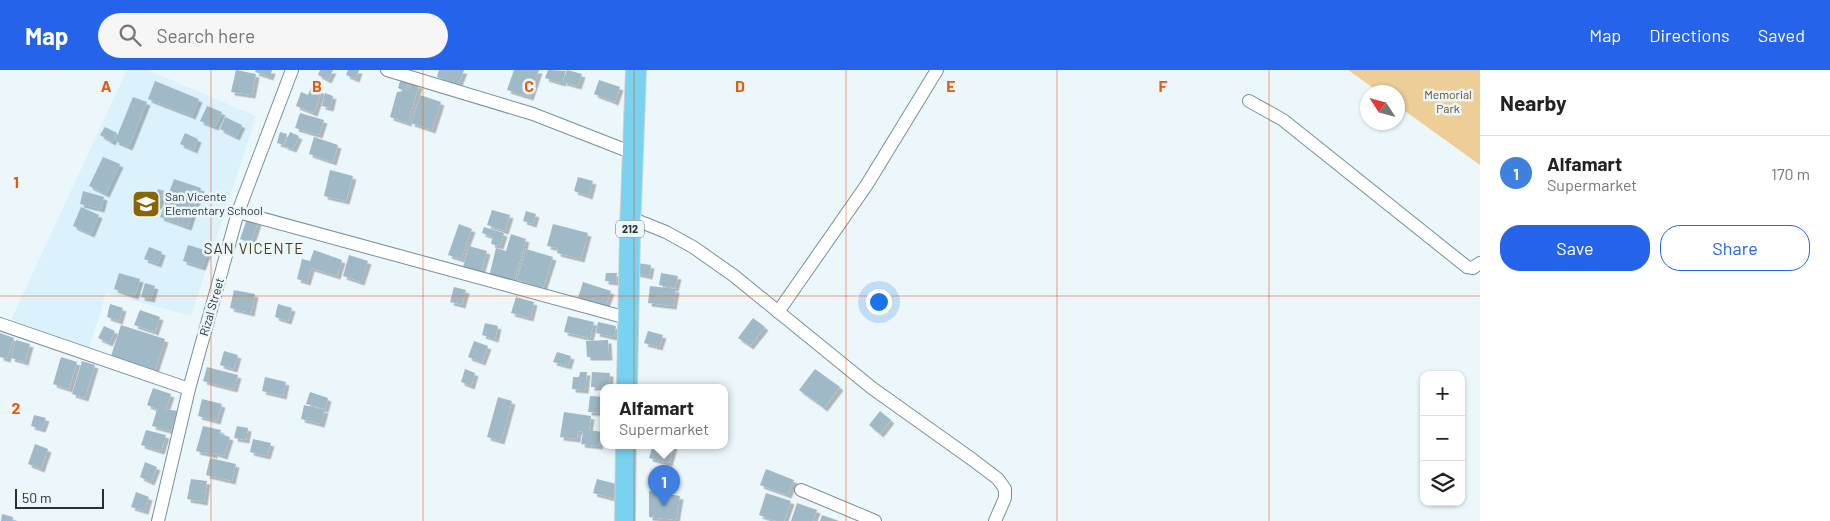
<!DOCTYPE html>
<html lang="en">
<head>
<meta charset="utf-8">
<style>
  :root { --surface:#fff; --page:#f6f6f6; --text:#222; --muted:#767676; --line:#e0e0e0; --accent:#2563eb }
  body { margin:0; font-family:Barlow,sans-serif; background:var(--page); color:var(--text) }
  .controls { position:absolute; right:15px; bottom:15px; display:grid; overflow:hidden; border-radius:10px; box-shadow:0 1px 4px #0004 }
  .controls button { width:45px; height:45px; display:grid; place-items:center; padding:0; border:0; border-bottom:1px solid var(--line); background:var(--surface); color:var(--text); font:25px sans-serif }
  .compass { position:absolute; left:1360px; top:15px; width:45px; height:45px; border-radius:50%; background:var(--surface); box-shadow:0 1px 4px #0004; rotate:306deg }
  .scale { position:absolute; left:15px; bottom:12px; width:89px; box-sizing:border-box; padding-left:5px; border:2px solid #263136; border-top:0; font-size:14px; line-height:18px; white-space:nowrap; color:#263136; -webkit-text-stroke:4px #ecf7fc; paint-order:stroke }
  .you { position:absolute; left:878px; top:231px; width:18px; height:18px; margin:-12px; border:4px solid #fff; border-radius:50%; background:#1a73e8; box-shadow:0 0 0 8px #1a73e833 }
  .badge { display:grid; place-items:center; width:32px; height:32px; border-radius:50%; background:var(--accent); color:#fff; font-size:16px; font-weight:700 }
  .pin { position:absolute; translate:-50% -41px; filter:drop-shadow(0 1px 2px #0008) }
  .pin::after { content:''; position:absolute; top:26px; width:18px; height:15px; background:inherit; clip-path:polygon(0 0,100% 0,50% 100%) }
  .popup { position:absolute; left:600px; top:314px; width:128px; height:65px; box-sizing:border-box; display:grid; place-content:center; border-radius:10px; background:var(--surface); filter:drop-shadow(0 1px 4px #0005); font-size:16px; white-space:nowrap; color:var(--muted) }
  .popup b { font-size:19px; color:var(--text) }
  .popup::after { content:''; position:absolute; left:50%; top:100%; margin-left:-10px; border:10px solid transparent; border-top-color:var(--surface) }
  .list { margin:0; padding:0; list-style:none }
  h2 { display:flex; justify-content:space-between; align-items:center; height:65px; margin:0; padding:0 20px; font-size:21px }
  h2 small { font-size:16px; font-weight:400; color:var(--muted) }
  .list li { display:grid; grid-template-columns:32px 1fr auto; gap:15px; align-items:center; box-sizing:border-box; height:75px; padding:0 20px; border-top:1px solid var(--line) }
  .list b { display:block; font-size:19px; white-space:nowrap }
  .list p { margin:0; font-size:16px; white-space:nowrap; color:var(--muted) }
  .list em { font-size:16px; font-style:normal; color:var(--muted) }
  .actions { display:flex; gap:10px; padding:15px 20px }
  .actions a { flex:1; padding:11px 0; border:1px solid var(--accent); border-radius:20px; text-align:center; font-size:18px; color:var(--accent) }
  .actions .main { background:var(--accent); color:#fff }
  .icon { flex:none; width:28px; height:28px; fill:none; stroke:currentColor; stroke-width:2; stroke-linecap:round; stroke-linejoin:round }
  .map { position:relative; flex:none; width:1480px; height:451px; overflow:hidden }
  header { display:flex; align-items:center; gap:30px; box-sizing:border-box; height:70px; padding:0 25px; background:var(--accent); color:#fff }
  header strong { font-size:24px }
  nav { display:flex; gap:28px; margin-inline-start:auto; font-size:18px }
  .search { width:350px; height:45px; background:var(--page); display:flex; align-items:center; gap:12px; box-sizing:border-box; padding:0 18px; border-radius:28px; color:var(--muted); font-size:19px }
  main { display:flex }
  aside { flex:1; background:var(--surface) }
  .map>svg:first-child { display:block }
  .built { fill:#dbf1fb }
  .green { fill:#ecce96 }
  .building { fill:#9fb9c6; filter:url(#shadow) }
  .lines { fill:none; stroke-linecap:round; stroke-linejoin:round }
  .street-casing { stroke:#77909c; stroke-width:14 }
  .primary-casing { stroke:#cfd2d3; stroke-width:22 }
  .street { stroke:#fff; stroke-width:12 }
  .primary { stroke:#79d2f0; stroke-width:20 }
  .grid { fill:none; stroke:#e8590c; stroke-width:1; stroke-opacity:0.55 }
  .labels { text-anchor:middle; stroke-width:5; stroke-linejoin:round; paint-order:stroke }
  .shield { fill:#ecf7fc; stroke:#616c71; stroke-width:1 }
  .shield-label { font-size:11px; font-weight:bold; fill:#263136 }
  .park-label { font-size:12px; fill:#634c1e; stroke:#ecf7fc }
  .poi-label { font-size:12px; fill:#263136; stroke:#ecf7fc; text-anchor:start }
  .street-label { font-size:12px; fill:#263136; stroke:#ecf7fc }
  .quarter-label { font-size:15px; letter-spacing:1px; fill:#4d3a14; stroke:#ecf7fc }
  .grid-label { font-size:16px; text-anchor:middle; font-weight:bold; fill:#e8590c; stroke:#ecf7fc; stroke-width:5; stroke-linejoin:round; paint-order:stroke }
</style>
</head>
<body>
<header>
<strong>Map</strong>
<div class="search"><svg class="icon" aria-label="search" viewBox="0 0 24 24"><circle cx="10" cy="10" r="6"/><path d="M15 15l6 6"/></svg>Search here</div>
<nav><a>Map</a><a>Directions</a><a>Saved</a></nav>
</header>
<main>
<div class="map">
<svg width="1480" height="451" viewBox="0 0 1480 451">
  <defs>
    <filter id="shadow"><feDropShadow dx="3.5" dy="3.5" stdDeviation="0" flood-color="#0004"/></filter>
  </defs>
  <rect width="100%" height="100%" fill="#ecf7fc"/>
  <polygon class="built" points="127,0 148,0 256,46 191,246 106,223 89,278 11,250"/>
  <polygon class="green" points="1348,0 1480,0 1480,95 1398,36 1398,22 1379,22"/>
  <g class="building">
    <polygon points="236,0 256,4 252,25 231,22"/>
    <polygon points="256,0 272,0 270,7 255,2"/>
    <polygon points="320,0 333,0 328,10 318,5"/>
    <polygon points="348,0 359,0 356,9 346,5"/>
    <polygon points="439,0 464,0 458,15 437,7"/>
    <polygon points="514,0 539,0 530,27 507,20"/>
    <polygon points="548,0 566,1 562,13 545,8"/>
    <polygon points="567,0 582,4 578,16 563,12"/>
    <polygon points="401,8 409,11 405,20 408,20 411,13 419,15 408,53 390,47 397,22 404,21 398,18"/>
    <polygon points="599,10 620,17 615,32 594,24"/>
    <polygon points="155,11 199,29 192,46 148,29"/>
    <polygon points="311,17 322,21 314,43 296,36 301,22 308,25"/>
    <polygon points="325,23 333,26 330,38 322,36"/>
    <polygon points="420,25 441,32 432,60 411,53"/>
    <polygon points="133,27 147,32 129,77 115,71"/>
    <polygon points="207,36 222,42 215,57 200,51"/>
    <polygon points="300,43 324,50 319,65 295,58"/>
    <polygon points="225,47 242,55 236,67 220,59"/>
    <polygon points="105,57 117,63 112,72 100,65"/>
    <polygon points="280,62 287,64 284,75 277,73"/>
    <polygon points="290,62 299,66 293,79 284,76"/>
    <polygon points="185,63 198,69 194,80 180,74"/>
    <polygon points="314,67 338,75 333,92 309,84"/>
    <polygon points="103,87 120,94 106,124 89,116"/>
    <polygon points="330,100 353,106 346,131 324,126"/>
    <polygon points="578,107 593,111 589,126 574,121"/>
    <polygon points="174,109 201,118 188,157 160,147"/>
    <polygon points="158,119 164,121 158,136 152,133"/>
    <polygon points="83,121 104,127 101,139 80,134"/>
    <polygon points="81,137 99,145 91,164 73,156"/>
    <polygon points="492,140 510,145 505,161 487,155"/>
    <polygon points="526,141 536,144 533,154 523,151"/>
    <polygon points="247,149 258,152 251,173 240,169"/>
    <polygon points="459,154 472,159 461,189 448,185"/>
    <polygon points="553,154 588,163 581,189 557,183 558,178 547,176"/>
    <polygon points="484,157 504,163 500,176 491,174 493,167 482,163"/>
    <polygon points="511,164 526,169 514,213 489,207 496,178 506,181"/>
    <polygon points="188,175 208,181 202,197 183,191"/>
    <polygon points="469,176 487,181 481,202 463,197"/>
    <polygon points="149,177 162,182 158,194 144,189"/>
    <polygon points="526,179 553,187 543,218 517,210"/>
    <polygon points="314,180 342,190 337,206 311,198 307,212 297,209 302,189 310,191"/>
    <polygon points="349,185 368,191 361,212 343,206"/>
    <polygon points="637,193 651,195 649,206 635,203"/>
    <polygon points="119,203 140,209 135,226 114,219"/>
    <polygon points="606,203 617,203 616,212 605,211"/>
    <polygon points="661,203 678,206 675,218 659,215"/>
    <polygon points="583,212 611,221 605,237 578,228"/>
    <polygon points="145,213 155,216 151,229 141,227"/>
    <polygon points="650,216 676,219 673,236 648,233"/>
    <polygon points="454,217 466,220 462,235 450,232"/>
    <polygon points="234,220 255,224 251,243 230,238"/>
    <polygon points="516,227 534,232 530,248 511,243"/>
    <polygon points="110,234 123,238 119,251 107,247"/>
    <polygon points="278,234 292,238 288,251 275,247"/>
    <polygon points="140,240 160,247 155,262 134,255"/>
    <polygon points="568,246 594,252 590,268 564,262"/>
    <polygon points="753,248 765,257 750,276 738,268"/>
    <polygon points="598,252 616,256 614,267 596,263"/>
    <polygon points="485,253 498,256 495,269 482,265"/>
    <polygon points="121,255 165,269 155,300 111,286"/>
    <polygon points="104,256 115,261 109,273 98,268"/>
    <polygon points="648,261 663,265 659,277 644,273"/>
    <polygon points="0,263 14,268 7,289 0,287"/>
    <polygon points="16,270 30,274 25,292 11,288"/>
    <polygon points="608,270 609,287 587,287 586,271"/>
    <polygon points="474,271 488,276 482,292 468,287"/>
    <polygon points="224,281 238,285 234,299 220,295"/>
    <polygon points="557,282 571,286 568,296 553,292"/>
    <polygon points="61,287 77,292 69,319 53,314"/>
    <polygon points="82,291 95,295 85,328 72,324"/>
    <polygon points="207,297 238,305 234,319 203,311"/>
    <polygon points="465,299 475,303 471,316 461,312"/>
    <polygon points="815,299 840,317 824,338 799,320"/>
    <polygon points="580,302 587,302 585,320 572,319 573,307 579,307"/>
    <polygon points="592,302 610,303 609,317 591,317"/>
    <polygon points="265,307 286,312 283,326 262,321"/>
    <polygon points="153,318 171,324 166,339 177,341 171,361 152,356 157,339 147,335"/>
    <polygon points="310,322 328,328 325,339 306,334"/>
    <polygon points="590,326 604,327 604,343 588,342"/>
    <polygon points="498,327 512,331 501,371 487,367"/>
    <polygon points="202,329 222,334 217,351 198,346"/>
    <polygon points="304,335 325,340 321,354 301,349"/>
    <polygon points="880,341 891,350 880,364 869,355"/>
    <polygon points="564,342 591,346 589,360 602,362 599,376 581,374 583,362 578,361 577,369 560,367"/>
    <polygon points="34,345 46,348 42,359 31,356"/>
    <polygon points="203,356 221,360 220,364 230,367 224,386 214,383 214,385 196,381"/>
    <polygon points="237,356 248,358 246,370 234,368"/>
    <polygon points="146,360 166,365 161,381 141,375"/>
    <polygon points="253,369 271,373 267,386 250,382"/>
    <polygon points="35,374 48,379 41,399 28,394"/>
    <polygon points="653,375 674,375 669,393 649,388"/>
    <polygon points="210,388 236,394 232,411 206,405"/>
    <polygon points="145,392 157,397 151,412 140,407"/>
    <polygon points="766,399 794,410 788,425 760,415"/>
    <polygon points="191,409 207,411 204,432 187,429"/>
    <polygon points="597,409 620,415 616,429 593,423"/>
    <polygon points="649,421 680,426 676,450 649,447"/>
    <polygon points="136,422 149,427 145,441 131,437"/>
    <polygon points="766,423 791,431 784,451 776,451 759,445"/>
    <polygon points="797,433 817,440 813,451 791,451"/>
    <polygon points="2,444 13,447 12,451 1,451"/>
    <polygon points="822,445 839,451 820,451"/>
  </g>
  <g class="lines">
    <defs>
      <g id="street">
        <polyline points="387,0 533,44 633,83"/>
        <polyline points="1249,31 1283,50 1467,197 1473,198 1480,193"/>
        <polyline points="238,142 627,248"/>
        <polyline points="631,148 666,162 693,177 733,205 872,318 973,390 998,409 1005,419 1005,428 995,451"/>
        <polyline points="778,242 866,116 937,0"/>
        <polyline points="0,254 189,319"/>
        <polyline points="801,420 875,451"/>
        <polyline points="158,451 189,319 238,142 292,0"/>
      </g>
      <g id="primary">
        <polyline points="627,317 630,160 636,0"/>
        <polyline points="625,451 626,375"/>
      </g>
    </defs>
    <use href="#street" class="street-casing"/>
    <use href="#primary" class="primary-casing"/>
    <use href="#street" class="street"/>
    <use href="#primary" class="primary"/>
  </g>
  <path class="grid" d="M211 0V451M423 0V451M634 0V451M846 0V451M1057 0V451M1269 0V451M0 226H1480"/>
  <defs>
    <symbol id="school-square" viewBox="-11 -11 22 22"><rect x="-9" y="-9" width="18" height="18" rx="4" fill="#8a6503" stroke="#ecf7fc"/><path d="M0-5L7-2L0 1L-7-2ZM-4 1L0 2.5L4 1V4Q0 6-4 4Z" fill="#fff"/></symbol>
  </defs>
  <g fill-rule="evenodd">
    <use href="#school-square" x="130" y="118" width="32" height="32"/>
  </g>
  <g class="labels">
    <rect class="shield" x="616" y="150.5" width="28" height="17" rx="4"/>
    <g class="shield-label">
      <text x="630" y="163">212</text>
    </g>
    <g class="park-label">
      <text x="1448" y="29">Memorial<tspan x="1448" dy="14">Park</tspan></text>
    </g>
    <g class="poi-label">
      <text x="165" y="131">San Vicente<tspan x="165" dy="14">Elementary School</tspan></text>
    </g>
    <g class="street-label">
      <text transform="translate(212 237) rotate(-74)" y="4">Rizal Street</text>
    </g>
    <g class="quarter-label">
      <text x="254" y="184">SAN VICENTE</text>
    </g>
  </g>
  <g class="grid-label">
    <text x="106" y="22">A</text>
    <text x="317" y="22">B</text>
    <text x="529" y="22">C</text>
    <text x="740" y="22">D</text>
    <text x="951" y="22">E</text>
    <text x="1163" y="22">F</text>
    <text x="16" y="118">1</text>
    <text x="16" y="344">2</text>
  </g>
</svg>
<div class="controls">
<button>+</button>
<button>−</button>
<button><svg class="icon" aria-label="layers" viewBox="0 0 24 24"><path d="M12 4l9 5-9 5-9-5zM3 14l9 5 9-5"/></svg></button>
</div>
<svg class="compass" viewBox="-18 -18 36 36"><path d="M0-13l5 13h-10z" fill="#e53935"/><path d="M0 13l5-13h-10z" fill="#767676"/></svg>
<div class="scale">50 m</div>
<div class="you"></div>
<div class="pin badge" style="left:664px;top:436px;background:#3f7fe0">1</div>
<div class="popup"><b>Alfamart</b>Supermarket</div>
</div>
<aside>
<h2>Nearby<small></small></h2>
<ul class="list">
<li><span class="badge" style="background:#3f7fe0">1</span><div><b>Alfamart</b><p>Supermarket</p></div><em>170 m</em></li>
</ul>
<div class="actions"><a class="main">Save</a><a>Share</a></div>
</aside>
</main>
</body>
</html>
